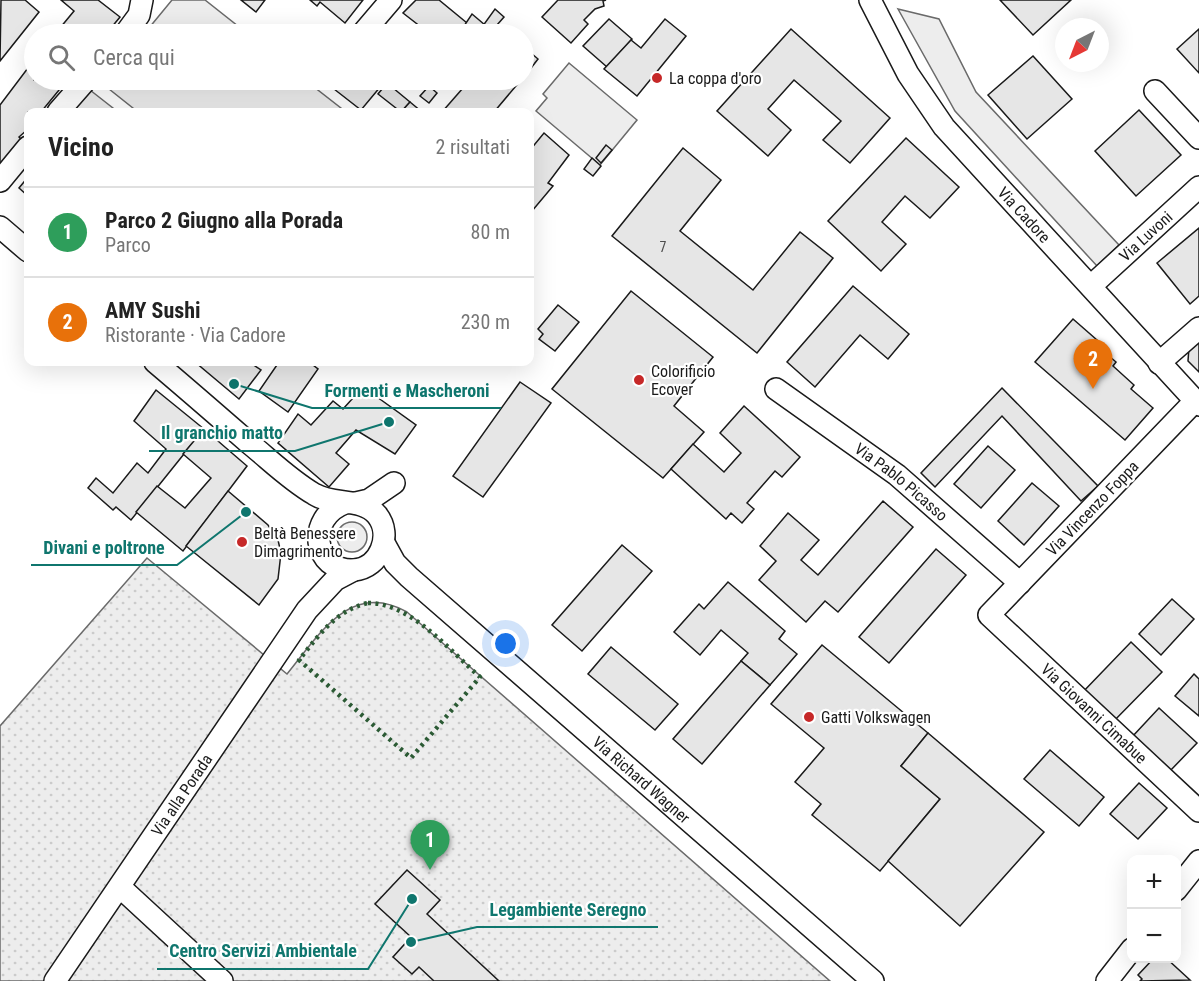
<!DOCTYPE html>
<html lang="it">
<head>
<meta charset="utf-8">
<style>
  :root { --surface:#fff; --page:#f6f6f6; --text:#222; --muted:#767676; --line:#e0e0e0; --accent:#c62828 }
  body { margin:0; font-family:"Roboto Condensed",sans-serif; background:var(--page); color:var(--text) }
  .controls { position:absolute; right:18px; bottom:18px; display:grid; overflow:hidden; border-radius:12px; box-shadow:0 6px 24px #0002 }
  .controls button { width:54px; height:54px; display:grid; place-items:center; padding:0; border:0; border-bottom:2px solid var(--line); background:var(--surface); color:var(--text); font:30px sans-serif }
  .compass { position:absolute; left:1055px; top:18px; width:54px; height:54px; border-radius:50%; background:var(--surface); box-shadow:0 6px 24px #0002; rotate:222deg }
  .you { position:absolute; left:506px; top:644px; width:21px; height:21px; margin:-15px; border:4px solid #fff; border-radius:50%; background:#1a73e8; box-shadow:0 0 0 9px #1a73e833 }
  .badge { display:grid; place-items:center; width:39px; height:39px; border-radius:50%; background:var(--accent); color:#fff; font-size:20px; font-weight:700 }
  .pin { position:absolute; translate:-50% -50px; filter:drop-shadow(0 2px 3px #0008) }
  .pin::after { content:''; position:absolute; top:32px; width:21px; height:18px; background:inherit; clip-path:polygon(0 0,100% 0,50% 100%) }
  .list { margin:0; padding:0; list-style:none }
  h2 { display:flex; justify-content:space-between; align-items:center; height:78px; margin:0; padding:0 24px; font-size:26px }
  h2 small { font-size:20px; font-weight:400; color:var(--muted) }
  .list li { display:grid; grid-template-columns:39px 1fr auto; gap:18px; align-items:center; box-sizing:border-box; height:90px; padding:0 24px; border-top:2px solid var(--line) }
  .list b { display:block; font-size:22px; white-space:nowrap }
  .list p { margin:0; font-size:20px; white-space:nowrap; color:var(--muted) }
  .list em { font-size:20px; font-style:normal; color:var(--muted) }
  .icon { flex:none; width:33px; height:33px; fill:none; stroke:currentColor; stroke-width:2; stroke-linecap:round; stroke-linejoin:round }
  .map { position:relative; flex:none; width:1199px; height:981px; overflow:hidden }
  .search { position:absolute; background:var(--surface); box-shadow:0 6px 24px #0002; left:24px; top:24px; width:510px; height:66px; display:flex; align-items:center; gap:15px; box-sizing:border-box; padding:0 21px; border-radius:33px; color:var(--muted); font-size:22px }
  .panel { position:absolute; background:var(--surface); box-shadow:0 6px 24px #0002; left:24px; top:108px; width:510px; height:258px; border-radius:12px }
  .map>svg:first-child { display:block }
  .built { fill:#ededed; stroke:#6a6a6a; stroke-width:1.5 }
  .park { fill:url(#park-dots); stroke:#6a6a6a; stroke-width:1.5 }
  .building { fill:#e6e6e6; stroke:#1a1a1a; stroke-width:1.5 }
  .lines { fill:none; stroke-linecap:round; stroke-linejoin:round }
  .minor-casing { stroke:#1a1a1a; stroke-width:24 }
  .minor { stroke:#fff; stroke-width:21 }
  .hedge { stroke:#2b5a34; stroke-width:4.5; stroke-dasharray:3 4.5; stroke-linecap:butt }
  .poi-dot { fill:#c62828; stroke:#fff; stroke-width:2 }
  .labels { text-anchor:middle; stroke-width:4.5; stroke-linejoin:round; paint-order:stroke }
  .number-label { font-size:14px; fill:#4d4d4d }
  .poi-label { font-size:16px; fill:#1a1a1a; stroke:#fff; text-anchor:start }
  .street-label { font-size:16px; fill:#1a1a1a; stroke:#fff }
  .leader { fill:none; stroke:#0f766e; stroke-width:2 }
  .callout-dot { fill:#0f766e; stroke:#fff; stroke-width:2 }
  .callout-label { font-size:18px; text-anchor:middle; font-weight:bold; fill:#0f766e; stroke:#fff; stroke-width:4.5; stroke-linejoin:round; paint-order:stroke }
</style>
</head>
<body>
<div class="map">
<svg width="1199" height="981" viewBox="0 0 1199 981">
  <defs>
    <pattern id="park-dots" width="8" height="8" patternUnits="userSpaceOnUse" patternTransform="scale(1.5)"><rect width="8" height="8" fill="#ededed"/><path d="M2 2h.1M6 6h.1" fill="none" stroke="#cbcbcb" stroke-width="1.8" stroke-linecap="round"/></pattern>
  </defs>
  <rect width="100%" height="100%" fill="#fff"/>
  <g class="built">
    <polygon points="172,0 205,0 248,34 144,34"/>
    <polygon points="898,9 939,19 976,92 1119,245 1097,266 955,111"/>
    <polygon points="569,63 637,120 600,165 536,111 547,98 543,94"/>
    <polygon points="109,80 305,80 346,112 138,112 104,85"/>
    <polygon points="90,90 118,112 71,112"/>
    <circle cx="352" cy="537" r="15"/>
  </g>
  <path class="park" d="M147 558 287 674C319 635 350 580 407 612L830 981H0V726Z"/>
  <g class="building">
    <polygon points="1,0 25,0 39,12 0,61"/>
    <polygon points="61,0 98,0 120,17 106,34 55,34 74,11"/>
    <polygon points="241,0 265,0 256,12"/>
    <polygon points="310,0 363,0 345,23 320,2 317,6"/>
    <polygon points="416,0 439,0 467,23 464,26 467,28 462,34 430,34 403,13"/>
    <polygon points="558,0 606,0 603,1 604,6 595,9 584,20 588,24 571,43 542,17"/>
    <polygon points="1000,0 1071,0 1033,35"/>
    <polygon points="495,9 504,17 489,34 477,34"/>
    <polygon points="472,14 485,25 477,34 464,26"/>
    <polygon points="609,19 632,39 607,67 583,46"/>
    <polygon points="665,19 686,36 637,96 604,69 631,40 641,48"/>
    <polygon points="791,29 890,118 850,163 823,140 841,121 794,80 768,109 791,130 768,156 717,111"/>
    <polygon points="1199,29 1199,73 1177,49"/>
    <polygon points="524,47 538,59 524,77"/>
    <polygon points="1033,56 1072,99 1027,139 988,95"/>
    <polygon points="34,60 34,80 58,80 64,84 41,112 28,112 28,129 19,137 21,139 0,165 0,105"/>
    <polygon points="342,80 386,80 361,110 334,89"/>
    <polygon points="402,80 419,80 412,88"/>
    <polygon points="470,80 521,80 494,112 442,112"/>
    <polygon points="387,83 410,102 401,112 378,94"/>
    <polygon points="429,86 437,93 429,103 420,96"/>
    <polygon points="410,102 422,112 401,112"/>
    <polygon points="1139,110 1181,155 1136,196 1095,151"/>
    <polygon points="544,133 569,155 548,183 553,186 532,211 530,208 530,150"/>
    <polygon points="906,138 959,187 930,218 905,196 882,222 906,244 881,271 828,221"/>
    <polygon points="606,145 612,150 601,163 596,158"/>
    <polygon points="683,148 721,180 680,231 753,290 800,232 833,258 757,353 612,236"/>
    <polygon points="592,158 601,166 593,176 584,169"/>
    <polygon points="28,177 28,196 19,188"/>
    <polygon points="1199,228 1199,296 1190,304 1157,263"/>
    <polygon points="853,286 909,334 888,359 860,335 815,387 787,362"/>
    <polygon points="631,291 713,357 674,406 704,432 663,478 552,389"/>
    <polygon points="558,305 579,322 555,351 539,339 543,334 538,329"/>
    <polygon points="1073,319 1097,340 1094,343 1116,362 1113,366 1134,385 1131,389 1153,408 1125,440 1035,362"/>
    <polygon points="1199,339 1199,372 1188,361 1189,347"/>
    <polygon points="195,362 249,362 261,370 239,399"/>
    <polygon points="279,362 309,362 318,369 288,412 259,391"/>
    <polygon points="520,382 551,403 483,497 453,476"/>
    <polygon points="363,387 416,425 395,454 356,430 336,453 349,464 329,487 278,443 298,414 311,425 333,401 343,409"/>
    <polygon points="1002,388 1098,486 1081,501 1002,416 935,487 921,473"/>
    <polygon points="156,390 204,429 131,520 116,507 113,510 88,488 96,478 113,493 137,463 148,473 166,449 134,421"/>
    <polygon points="744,406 800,457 782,477 775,471 747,503 754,509 742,523 731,513 726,519 671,469 693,444 724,472 741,453 720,433"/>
    <polygon points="204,429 247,466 183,551 136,512 157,486 185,508 211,478 183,454"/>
    <polygon points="988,446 1015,470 981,508 954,484"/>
    <polygon points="1032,483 1059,506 1024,545 998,521"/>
    <polygon points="228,491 268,525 278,540 281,553 278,579 259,605 186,546"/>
    <polygon points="883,501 913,527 838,612 825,601 806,622 759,580 776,561 760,546 788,513 819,540 801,560 818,575"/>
    <polygon points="622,545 652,571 582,651 552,625"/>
    <polygon points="936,549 966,575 889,663 859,637"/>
    <polygon points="728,582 785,631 779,639 797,654 770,685 741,661 748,653 721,630 700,655 674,632 699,604 704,609"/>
    <polygon points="1172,599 1194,619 1161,655 1139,634"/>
    <polygon points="1131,642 1162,672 1110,725 1080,695"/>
    <polygon points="822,645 928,733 901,766 940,799 880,871 812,815 821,804 795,782 824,748 771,704"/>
    <polygon points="611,647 678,704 655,730 588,674"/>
    <polygon points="741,661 770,685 702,764 673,739"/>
    <polygon points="1194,674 1199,679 1199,716 1175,696"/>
    <polygon points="1159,708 1197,743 1169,772 1132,737"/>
    <polygon points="928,733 1044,832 960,926 888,861 940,799 901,766"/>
    <polygon points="1050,750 1104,797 1079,826 1024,779"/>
    <polygon points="1139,783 1167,808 1138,839 1110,814"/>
    <polygon points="407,870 440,900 427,914 499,981 434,981 419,967 412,974 393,957 411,937 375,904"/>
    <polygon points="1154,958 1166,958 1190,980 1140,981 1142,979 1138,975"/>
  </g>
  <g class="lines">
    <defs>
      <g id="minor">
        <path id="s1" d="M870 0 908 74 944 127 1199 405"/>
        <polyline points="125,34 139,15 142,0"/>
        <polyline points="362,34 391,0"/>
        <polyline points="1155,91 1199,138"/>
        <polyline points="58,112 86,80"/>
        <polyline points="0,181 28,147"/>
        <polyline points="0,227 28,251"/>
        <path id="s2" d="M1091 286 1199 187"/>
        <path d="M155 362C187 389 218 416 249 443 270 460 290 480 314 494 333 506 362 497 377 515 393 535 380 568 354 570 312 572 306 517 345 503"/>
        <polyline points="1159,363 1199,328"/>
        <path id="s3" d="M776 389 897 475 1020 583"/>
        <path id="s4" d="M1195 401 989 615 1199 811"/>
        <polyline points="356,503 369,500 394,483"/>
        <path id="s5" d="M384 543 395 563 409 577 873 981"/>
        <polyline points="120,887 222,981"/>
        <polyline points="1176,890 1199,861"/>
        <path id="s6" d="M55 981 307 610 335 580 354 570"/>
        <polyline points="1107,981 1132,949"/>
      </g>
    </defs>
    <use href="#minor" class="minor-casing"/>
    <use href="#minor" class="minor"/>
    <path class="hedge" d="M368 603C411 603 449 650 480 677L411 758 299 660C319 635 336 610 368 603Z"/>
  </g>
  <g class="poi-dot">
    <circle cx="657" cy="78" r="6"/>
    <circle cx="639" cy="380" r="6"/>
    <circle cx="242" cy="542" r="6"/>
    <circle cx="809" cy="717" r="6"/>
  </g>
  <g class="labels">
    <g class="number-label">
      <text x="663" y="252">7</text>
    </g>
    <g class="poi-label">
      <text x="669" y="84">La coppa d'oro</text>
      <text x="651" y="377">Colorificio<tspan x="651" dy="18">Ecover</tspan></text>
      <text x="254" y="539">Beltà Benessere<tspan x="254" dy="18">Dimagrimento</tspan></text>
      <text x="821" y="723">Gatti Volkswagen</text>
    </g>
    <g class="street-label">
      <text dy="6" stroke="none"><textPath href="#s1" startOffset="266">Via Cadore</textPath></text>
      <text dy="6" stroke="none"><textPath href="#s2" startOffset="74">Via Luvoni</textPath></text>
      <text dy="6" stroke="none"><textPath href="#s3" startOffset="156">Via Pablo Picasso</textPath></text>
      <text transform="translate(1092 508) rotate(-46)" y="6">Via Vincenzo Foppa</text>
      <text dy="6" stroke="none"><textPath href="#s4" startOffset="441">Via Giovanni Cimabue</textPath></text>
      <text dy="6" stroke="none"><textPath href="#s5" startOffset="351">Via Richard Wagner</textPath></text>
      <text dy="6" stroke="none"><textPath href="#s6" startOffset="225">Via alla Porada</textPath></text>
    </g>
  </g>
  <path class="leader" d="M234 384L312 408H501M389 422L295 451H149M246 512L177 565H31M411 942L477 927H658M412 899L368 969H157"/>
  <g class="callout-dot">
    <circle cx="234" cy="384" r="6"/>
    <circle cx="389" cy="422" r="6"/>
    <circle cx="246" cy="512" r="6"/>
    <circle cx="411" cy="942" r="6"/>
    <circle cx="412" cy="899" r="6"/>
  </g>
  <g class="callout-label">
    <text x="407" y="397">Formenti e Mascheroni</text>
    <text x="222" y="439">Il granchio matto</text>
    <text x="104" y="554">Divani e poltrone</text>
    <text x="568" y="916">Legambiente Seregno</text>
    <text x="263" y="957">Centro Servizi Ambientale</text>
  </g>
</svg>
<div class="controls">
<button>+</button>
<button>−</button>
</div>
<svg class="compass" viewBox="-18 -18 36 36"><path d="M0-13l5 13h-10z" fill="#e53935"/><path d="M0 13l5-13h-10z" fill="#767676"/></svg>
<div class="you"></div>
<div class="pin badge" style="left:430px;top:870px;background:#2e9e5b">1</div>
<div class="pin badge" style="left:1093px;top:389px;background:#e8710a">2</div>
<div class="search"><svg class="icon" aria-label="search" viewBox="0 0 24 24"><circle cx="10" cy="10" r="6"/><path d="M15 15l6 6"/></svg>Cerca qui</div>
<section class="panel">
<h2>Vicino<small>2 risultati</small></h2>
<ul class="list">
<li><span class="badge" style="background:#2e9e5b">1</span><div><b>Parco 2 Giugno alla Porada</b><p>Parco</p></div><em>80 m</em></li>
<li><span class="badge" style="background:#e8710a">2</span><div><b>AMY Sushi</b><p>Ristorante · Via Cadore</p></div><em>230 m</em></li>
</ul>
</section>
</div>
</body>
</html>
